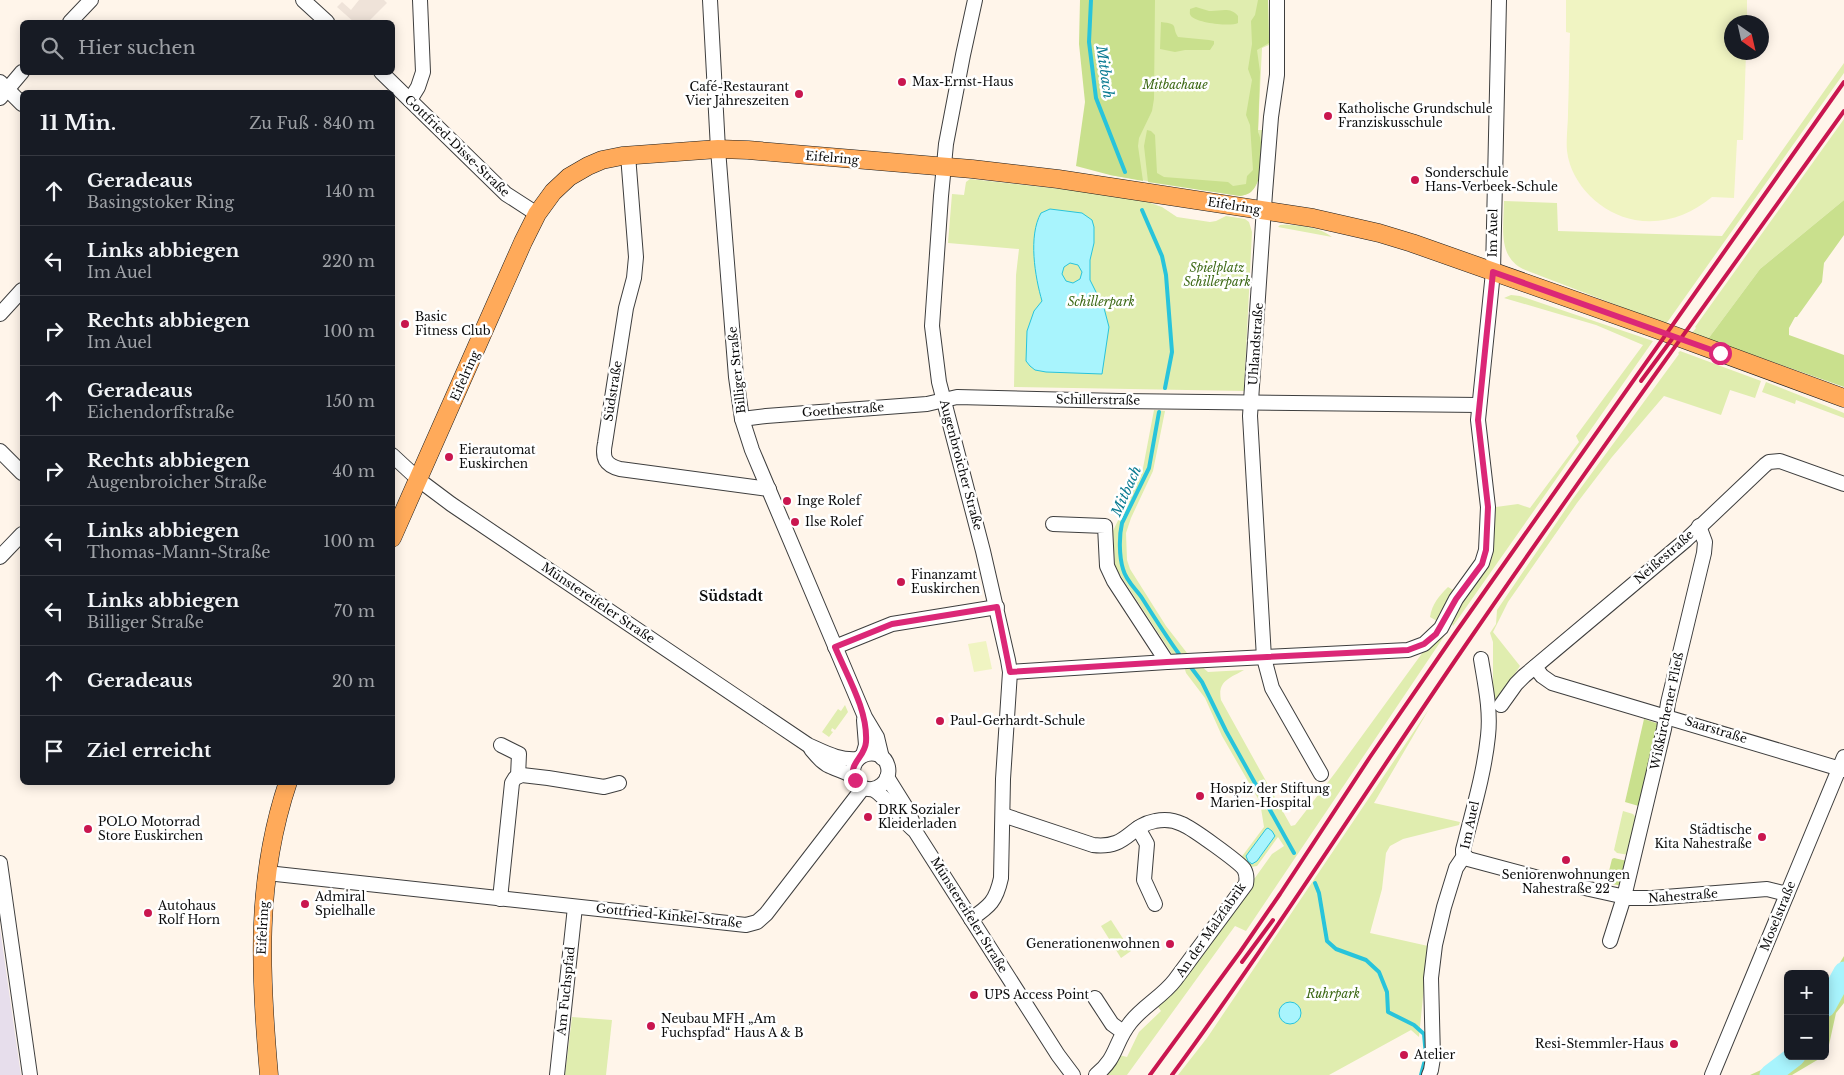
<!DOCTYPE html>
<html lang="de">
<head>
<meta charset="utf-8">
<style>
  :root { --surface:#171b24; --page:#20242c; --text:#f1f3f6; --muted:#9ea1a6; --line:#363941 }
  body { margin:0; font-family:"Libre Baskerville",serif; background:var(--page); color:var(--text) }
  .controls { position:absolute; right:15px; bottom:15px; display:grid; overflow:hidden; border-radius:8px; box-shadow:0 2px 12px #0003 }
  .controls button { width:45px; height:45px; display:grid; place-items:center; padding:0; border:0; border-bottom:1px solid var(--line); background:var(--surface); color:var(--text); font:25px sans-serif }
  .compass { position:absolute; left:1724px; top:15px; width:45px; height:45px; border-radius:50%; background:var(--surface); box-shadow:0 2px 12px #0003; rotate:146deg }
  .stop { position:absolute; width:15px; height:15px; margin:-11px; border:4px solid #db2777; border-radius:50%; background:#fff }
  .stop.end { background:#db2777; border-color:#fff; box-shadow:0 1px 5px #0008 }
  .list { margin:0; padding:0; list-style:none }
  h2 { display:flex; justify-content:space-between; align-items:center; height:65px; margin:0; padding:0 20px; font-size:21px }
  h2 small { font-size:16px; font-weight:400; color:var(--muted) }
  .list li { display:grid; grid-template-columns:32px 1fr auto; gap:15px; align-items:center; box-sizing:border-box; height:70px; padding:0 20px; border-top:1px solid var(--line) }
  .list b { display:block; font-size:19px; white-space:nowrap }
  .list p { margin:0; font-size:16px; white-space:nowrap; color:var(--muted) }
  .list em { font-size:16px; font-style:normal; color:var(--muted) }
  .icon { flex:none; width:28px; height:28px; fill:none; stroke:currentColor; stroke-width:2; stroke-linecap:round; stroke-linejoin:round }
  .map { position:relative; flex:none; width:1844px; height:1075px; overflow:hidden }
  .search { position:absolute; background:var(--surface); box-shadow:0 2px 12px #0003; left:20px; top:20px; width:375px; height:55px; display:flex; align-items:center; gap:12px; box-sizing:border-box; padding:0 18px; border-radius:8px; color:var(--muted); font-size:19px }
  .panel { position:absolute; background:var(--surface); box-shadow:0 2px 12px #0003; left:20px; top:90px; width:375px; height:695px; border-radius:8px }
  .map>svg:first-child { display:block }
  .industrial { fill:#e7deec }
  .green { fill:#e0edaf }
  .forest { fill:#c9e08d }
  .pitch { fill:#f0f4c2 }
  .plaza { fill:#efe3d9 }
  .water { fill:#a8f4fd; stroke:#28c4db; fill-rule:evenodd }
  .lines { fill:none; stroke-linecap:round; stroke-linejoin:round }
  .stream { stroke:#28c4db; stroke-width:4 }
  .river { stroke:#a8f4fd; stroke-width:21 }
  .minor-casing { stroke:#3e3e3e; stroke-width:16 }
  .major-casing { stroke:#1c1c1c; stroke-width:19 }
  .minor { stroke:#fff; stroke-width:14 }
  .major { stroke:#ffaa5a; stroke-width:18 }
  .rail { stroke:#c9164f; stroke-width:4 }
  .route { stroke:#db2777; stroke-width:6 }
  .poi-dot { fill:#c9164f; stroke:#fff; stroke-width:2 }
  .labels { text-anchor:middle; stroke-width:5; stroke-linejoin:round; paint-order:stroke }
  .poi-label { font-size:12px; fill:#0b0b0b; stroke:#fff; text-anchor:start }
  .park-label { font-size:12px; font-style:italic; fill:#3d6916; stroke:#fff }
  .street-label { font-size:12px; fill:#0b0b0b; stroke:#fff }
  .water-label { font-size:14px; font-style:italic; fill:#0a7b92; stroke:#fff }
  .neighbourhood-label { font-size:14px; font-weight:bold; fill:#0b0b0b; stroke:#fff }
</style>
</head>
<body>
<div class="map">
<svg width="1844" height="1075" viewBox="0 0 1844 1075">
  <rect width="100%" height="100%" fill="#fff5ea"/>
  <polygon class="industrial" points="0,928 15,1034 21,1075 0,1075"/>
  <g class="green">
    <path d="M1084 0H1268L1269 45 1262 48 1258 130H1263C1260 149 1267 193 1240 196L1110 175Z"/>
    <path d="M1844 63V73L1666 324 1523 269C1497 256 1504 226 1504 201L1557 203 1558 231 1722 236Z"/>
    <polygon points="1844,119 1844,200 1760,269 1708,339 1692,333 1696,328 1695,327"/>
    <polygon points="970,179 1133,197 1162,207 1177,217 1210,222 1216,221 1226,216 1245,219 1249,222 1252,232 1244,391 1014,387 1016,275 1019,249 948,243 952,194 964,195 966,182"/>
    <path d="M1280 225C1295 224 1320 227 1332 237L1278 227Z"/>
    <polygon points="1511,295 1520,296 1653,341 1453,626 1451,622 1452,617 1491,552 1496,507 1518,504 1530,508 1579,442 1576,436 1643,345 1596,325 1504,298"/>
    <polygon points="1680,351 1761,381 1755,398 1730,390 1721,415 1664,396 1612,457 1577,503 1508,602 1493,632 1520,666 1501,695 1499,707 1493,705 1493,642 1490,633 1496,624 1497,610 1572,500 1679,354 1678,353"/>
    <polygon points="1766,382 1844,413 1844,418 1796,400 1795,404 1762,392"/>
    <polygon points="1154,410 1165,411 1153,471 1131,518 1126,533 1127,560 1130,569 1166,626 1187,653 1172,654 1115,567 1113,531 1143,468"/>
    <path d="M1448 587 1453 590 1437 621 1430 617C1432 604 1439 596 1448 587Z"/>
    <path d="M1445 635 1246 931 1235 926 1127 1075H1108L1105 1073 1119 1055 1127 1057 1139 1032 1161 1011 1156 1004 1182 980 1272 854 1284 846 1278 837 1257 866 1251 867 1240 859 1264 827 1260 802 1222 736 1205 698 1186 673 1184 666 1200 665 1208 672 1244 670C1230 678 1217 681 1221 700L1291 826 1295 825 1335 773 1423 652Z"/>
    <polygon points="845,705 848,712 835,730 832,728 831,731 833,732 829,737 822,732 838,709 841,711"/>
    <polygon points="1429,709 1374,803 1460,822 1459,825 1403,839 1390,846 1386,853 1382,889 1370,933 1428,946 1419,1037 1411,1030 1329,1075 1178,1075 1207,1038"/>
    <polygon points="1623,811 1633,814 1637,819 1629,855 1617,853 1614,850"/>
    <polygon points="1111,920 1131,951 1121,958 1101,926"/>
    <polygon points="572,1017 612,1020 606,1075 565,1075"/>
  </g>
  <g class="forest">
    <polygon points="1080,0 1155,0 1154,99 1152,111 1139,138 1138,146 1143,181 1110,175 1076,166 1085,102 1079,44"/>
    <path d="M1258 0H1268L1269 43 1257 50 1260 72 1258 132C1265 146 1263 182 1251 192 1247 195 1244 195 1240 196L1148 182 1144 146 1147 130 1151 131 1155 135 1157 173 1164 177 1228 182 1233 186 1246 184 1247 176 1253 170 1250 125 1246 115 1252 80 1248 69 1252 44 1251 21 1255 15Z"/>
    <path d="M1196 7C1200 8 1205 10 1209 11 1219 12 1230 6 1238 16V23C1231 27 1199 23 1192 17 1189 14 1190 13 1190 9Z"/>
    <path d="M1161 22C1180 24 1171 26 1178 37L1209 40 1214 41V44L1210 50H1185L1175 52 1160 49Z"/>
    <polygon points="1844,200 1844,235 1824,263 1822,282 1797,317 1795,317 1789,328 1789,335 1844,355 1844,387 1708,339 1760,269"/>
    <polygon points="1644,719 1659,724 1642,807 1625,802"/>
    <polygon points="1614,858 1627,861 1623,886 1606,883 1612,859"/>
    <polygon points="1844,956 1844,1003 1836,1013 1827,1054 1825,1056 1825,987"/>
    <polygon points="1788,1047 1788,1056 1824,1056 1792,1075 1750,1075 1772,1065"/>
  </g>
  <g class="pitch">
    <path d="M1566 0H1747V22H1732V52L1746 53 1743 140H1737L1734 198 1712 197C1690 215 1664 225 1635 220 1602 214 1571 185 1567 151 1566 138 1568 125 1568 113 1569 86 1569 59 1570 33L1566 32Z"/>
    <polygon points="986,641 992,669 974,672 968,644"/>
  </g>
  <polygon class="plaza" points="359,0 384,0 387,3 368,22 354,22 337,7 342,2 351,10"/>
  <g class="water">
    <path d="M1050 209 1082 213 1092 220 1094 227V243L1090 260V280L1104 308 1109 327 1102 374 1046 372 1035 370 1030 366 1026 361 1027 331 1034 311 1042 301C1035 277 1028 236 1041 213ZM1070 263 1078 265 1082 272 1080 279 1073 283 1066 281 1062 274 1064 267Z"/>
    <polygon points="1268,828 1272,831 1275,836 1257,861 1252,864 1248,861 1246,856 1266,829"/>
    <circle cx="1290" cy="1013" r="11"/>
  </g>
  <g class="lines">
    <g class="stream">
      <polyline points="1091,0 1089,42 1096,98 1125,172"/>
      <polyline points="1142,210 1162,256 1166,275 1172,352 1165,388"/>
      <path d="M1159 412 1149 468 1122 523C1119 536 1119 556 1123 569 1126 581 1136 589 1142 598 1154 617 1166 636 1179 654"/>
      <polyline points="1190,666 1202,682 1226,731 1294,853"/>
      <polyline points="1315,883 1319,893 1327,941 1336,949 1366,960 1379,972 1387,992 1388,1012 1414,1025 1424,1034 1426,1056 1421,1075"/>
    </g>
    <g class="river">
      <polyline points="1825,1007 1844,972"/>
      <polyline points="1770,1075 1795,1056"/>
    </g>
    <defs>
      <g id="minor">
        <polyline points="303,0 327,22"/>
        <polyline points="710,0 718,149 736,377 742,419 752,450 865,717 877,737 882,758"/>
        <polyline points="1277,0 1277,75 1271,117 1265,193 1250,416 1264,658 1272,688 1321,774"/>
        <polyline points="70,22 91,0"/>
        <polyline points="381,72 506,194 537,214"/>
        <polyline points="0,82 22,104"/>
        <polyline points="0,98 22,72"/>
        <polyline points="410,100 418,87 423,72 420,0"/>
        <path d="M628 155 636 257 634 278 626 308 605 443C602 458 605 465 620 469L769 489"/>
        <polyline points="0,314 22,290"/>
        <polyline points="742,419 766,416 927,404 957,397 1120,401 1479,405"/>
        <polyline points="0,451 22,473"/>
        <path d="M392 455 419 480 451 504 808 745C824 752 839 761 858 759"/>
        <polyline points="1053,524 1105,526 1107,566 1114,581 1167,662"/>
        <polyline points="0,557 22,534"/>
        <polyline points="835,647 892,624 997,607"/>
        <path d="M1481 659C1485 684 1491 710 1488 736 1484 775 1472 813 1463 850V853L1468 859 1535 877 1630 898H1652L1767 889 1787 894"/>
        <polyline points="1535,667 1542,676 1552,683 1844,770"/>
        <polyline points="1010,672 1167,662 1408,650 1424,644 1441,628 1456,599 1482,563 1486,550 1488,507 1478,420 1493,272 1499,0"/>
        <polyline points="1501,705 1516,684 1524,676 1686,540 1765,465 1769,462 1780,461 1844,484"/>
        <polyline points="501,745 519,754 518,776"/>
        <path d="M811 749C817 756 823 764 832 767 838 770 844 771 850 775 855 779 857 785 864 788 877 793 891 781 888 767 883 744 847 752 854 778"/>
        <polyline points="863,755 866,745 864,720"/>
        <polyline points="887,777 907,809 913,823"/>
        <path d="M873 789C890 800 899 818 915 831L1058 1055 1073 1075"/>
        <path d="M1003 815 1093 845C1128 849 1128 826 1155 821 1164 819 1174 820 1182 824 1192 828 1239 862 1244 869 1247 874 1247 878 1246 884L1175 980C1162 997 1143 1006 1130 1023 1114 1043 1118 1057 1096 1075"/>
        <polyline points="1138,828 1147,844 1144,880 1155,904"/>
        <polyline points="0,863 30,1075"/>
        <polyline points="267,873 746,925 757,922 766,914 863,788"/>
        <polyline points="500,899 512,783 515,778 522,775 548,778 604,787 619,783"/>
        <path d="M971 919C990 906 996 901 1001 878L1003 779 1010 672 1008 660 983 551 939 382 932 326 941 196 946 144 963 55 975 0"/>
        <polyline points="1610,941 1624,897 1664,729 1668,703 1704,553 1705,542 1699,526"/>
        <polyline points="1095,998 1112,1024 1123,1032"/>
        <polyline points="557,1075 575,907"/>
        <polyline points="1429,1075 1431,1070 1433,1058 1431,978 1435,945 1444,907 1456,868 1464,856"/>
        <polyline points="1712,1075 1844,757"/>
      </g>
      <g id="major">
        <polyline points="392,538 523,242 537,214 553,192 569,177 588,166 602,160 622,156 718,149 748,150 972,169 1058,179 1313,218 1379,233 1412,243 1656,329 1844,398"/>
        <path d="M269 1075C260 974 255 880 288 782"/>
      </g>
    </defs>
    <use href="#minor" class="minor-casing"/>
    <use href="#major" class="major-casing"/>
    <use href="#minor" class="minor"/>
    <use href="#major" class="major"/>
    <g class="rail">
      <polyline points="1641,381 1672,339"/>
      <polyline points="1242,962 1273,920"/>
      <polyline points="1150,1075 1240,952 1280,894 1370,757 1456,632 1844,82"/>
      <path d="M1172 1075C1275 935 1367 789 1465 646 1589 465 1717 288 1844 111"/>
    </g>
  </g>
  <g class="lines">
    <path class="route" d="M855 780C847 763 865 758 866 742 868 710 847 676 835 647L892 624 997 607 1010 672 1167 662 1408 650 1424 644 1436 634 1456 599 1482 564 1486 550 1488 507 1478 420 1493 272 1720 353"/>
  </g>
  <g class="poi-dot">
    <circle cx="902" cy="82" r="5"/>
    <circle cx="799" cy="94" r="5"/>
    <circle cx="1328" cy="116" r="5"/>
    <circle cx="1415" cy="180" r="5"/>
    <circle cx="405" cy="324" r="5"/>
    <circle cx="449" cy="457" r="5"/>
    <circle cx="787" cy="501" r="5"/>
    <circle cx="795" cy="522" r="5"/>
    <circle cx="901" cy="582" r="5"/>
    <circle cx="940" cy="721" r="5"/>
    <circle cx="1200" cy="796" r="5"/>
    <circle cx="868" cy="817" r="5"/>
    <circle cx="88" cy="829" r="5"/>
    <circle cx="1762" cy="837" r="5"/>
    <circle cx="1566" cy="860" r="5"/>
    <circle cx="305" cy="904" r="5"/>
    <circle cx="148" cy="913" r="5"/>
    <circle cx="1170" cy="944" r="5"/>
    <circle cx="974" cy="995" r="5"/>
    <circle cx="651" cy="1026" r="5"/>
    <circle cx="1674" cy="1044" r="5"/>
    <circle cx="1404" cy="1055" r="5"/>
  </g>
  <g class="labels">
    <g class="poi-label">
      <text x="912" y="86">Max-Ernst-Haus</text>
      <text x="789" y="91" text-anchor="end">Café-Restaurant<tspan x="789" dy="14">Vier Jahreszeiten</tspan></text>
      <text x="1338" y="113">Katholische Grundschule<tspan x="1338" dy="14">Franziskusschule</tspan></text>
      <text x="1425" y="177">Sonderschule<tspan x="1425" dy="14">Hans-Verbeek-Schule</tspan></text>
      <text x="415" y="321">Basic<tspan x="415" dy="14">Fitness Club</tspan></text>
      <text x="459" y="454">Eierautomat<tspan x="459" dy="14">Euskirchen</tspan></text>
      <text x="797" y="505">Inge Rolef</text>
      <text x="805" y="526">Ilse Rolef</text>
      <text x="911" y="579">Finanzamt<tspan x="911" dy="14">Euskirchen</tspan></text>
      <text x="950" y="725">Paul-Gerhardt-Schule</text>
      <text x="1210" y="793">Hospiz der Stiftung<tspan x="1210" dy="14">Marien-Hospital</tspan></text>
      <text x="878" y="814">DRK Sozialer<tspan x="878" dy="14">Kleiderladen</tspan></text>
      <text x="98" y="826">POLO Motorrad<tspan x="98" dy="14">Store Euskirchen</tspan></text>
      <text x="1752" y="834" text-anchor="end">Städtische<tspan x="1752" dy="14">Kita Nahestraße</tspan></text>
      <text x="1566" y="879" text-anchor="middle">Seniorenwohnungen<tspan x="1566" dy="14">Nahestraße 22</tspan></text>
      <text x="315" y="901">Admiral<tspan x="315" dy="14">Spielhalle</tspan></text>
      <text x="158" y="910">Autohaus<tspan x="158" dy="14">Rolf Horn</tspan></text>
      <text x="1160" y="948" text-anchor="end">Generationenwohnen</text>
      <text x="984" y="999">UPS Access Point</text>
      <text x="661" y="1023">Neubau MFH „Am<tspan x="661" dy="14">Fuchspfad“ Haus A &amp; B</tspan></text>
      <text x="1664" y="1048" text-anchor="end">Resi-Stemmler-Haus</text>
      <text x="1414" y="1059">Atelier</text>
    </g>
    <g class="park-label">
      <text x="1175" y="89">Mitbachaue</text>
      <text x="1217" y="272">Spielplatz<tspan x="1217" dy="14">Schillerpark</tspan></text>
      <text x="1101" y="306">Schillerpark</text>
      <text x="1333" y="998">Ruhrpark</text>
    </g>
    <g class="street-label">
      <text transform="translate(457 146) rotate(44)" y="4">Gottfried-Disse-Straße</text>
      <text transform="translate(832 158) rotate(5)" y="4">Eifelring</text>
      <text transform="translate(1234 206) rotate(9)" y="4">Eifelring</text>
      <text transform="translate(1493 233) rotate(-89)" y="4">Im Auel</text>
      <text transform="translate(1256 344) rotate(-86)" y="4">Uhlandstraße</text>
      <text transform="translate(737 370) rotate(-96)" y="4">Billiger Straße</text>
      <text transform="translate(465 376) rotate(-66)" y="4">Eifelring</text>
      <text transform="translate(613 391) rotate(-81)" y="4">Südstraße</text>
      <text transform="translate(1098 400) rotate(1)" y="4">Schillerstraße</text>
      <text transform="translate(843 410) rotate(-4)" y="4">Goethestraße</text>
      <text transform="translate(961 465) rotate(75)" y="4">Augenbroicher Straße</text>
      <text transform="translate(1664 557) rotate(-41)" y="4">Neißestraße</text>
      <text transform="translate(598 603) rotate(34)" y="4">Münstereifeler Straße</text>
      <text transform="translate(1667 711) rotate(-78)" y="4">Wißkirchener Fließ</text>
      <text transform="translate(1716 730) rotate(17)" y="4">Saarstraße</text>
      <text transform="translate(1470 825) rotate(-78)" y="4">Im Auel</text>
      <text transform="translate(1683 896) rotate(-4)" y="4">Nahestraße</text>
      <text transform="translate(969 915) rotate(58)" y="4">Münstereifeler Straße</text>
      <text transform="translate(669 916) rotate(6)" y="4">Gottfried-Kinkel-Straße</text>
      <text transform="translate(1778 916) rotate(-68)" y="4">Moselstraße</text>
      <text transform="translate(263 928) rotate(-87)" y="4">Eifelring</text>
      <text transform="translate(1211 930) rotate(-55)" y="4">An der Malzfabrik</text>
      <text transform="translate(566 991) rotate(-84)" y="4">Am Fuchspfad</text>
    </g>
    <g class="water-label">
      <text transform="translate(1105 72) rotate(82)" y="5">Mitbach</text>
      <text transform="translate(1126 491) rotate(-66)" y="5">Mitbach</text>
    </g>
    <g class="neighbourhood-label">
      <text x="731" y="601">Südstadt</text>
    </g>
  </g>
</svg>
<div class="controls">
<button>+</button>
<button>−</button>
</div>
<svg class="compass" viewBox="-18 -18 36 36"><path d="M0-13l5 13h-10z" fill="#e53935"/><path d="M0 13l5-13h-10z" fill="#9ea1a6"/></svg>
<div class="stop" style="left:1720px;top:353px"></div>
<div class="stop end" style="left:855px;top:780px"></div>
<div class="search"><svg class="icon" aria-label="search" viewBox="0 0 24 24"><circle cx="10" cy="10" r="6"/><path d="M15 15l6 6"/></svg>Hier suchen</div>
<section class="panel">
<h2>11 Min.<small>Zu Fuß · 840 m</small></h2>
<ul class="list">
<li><svg class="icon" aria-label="ahead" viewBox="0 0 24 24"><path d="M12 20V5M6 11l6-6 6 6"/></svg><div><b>Geradeaus</b><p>Basingstoker Ring</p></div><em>140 m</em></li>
<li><svg class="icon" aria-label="left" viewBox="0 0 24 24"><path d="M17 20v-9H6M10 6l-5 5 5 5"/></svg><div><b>Links abbiegen</b><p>Im Auel</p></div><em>220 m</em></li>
<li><svg class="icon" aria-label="right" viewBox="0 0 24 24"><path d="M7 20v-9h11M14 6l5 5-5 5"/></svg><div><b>Rechts abbiegen</b><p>Im Auel</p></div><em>100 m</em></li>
<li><svg class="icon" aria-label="ahead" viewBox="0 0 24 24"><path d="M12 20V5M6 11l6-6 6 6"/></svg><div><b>Geradeaus</b><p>Eichendorffstraße</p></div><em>150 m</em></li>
<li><svg class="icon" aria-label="right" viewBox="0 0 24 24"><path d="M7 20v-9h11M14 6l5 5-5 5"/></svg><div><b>Rechts abbiegen</b><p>Augenbroicher Straße</p></div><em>40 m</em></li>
<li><svg class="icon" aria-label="left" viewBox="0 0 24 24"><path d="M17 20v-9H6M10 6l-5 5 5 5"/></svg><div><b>Links abbiegen</b><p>Thomas-Mann-Straße</p></div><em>100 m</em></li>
<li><svg class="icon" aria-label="left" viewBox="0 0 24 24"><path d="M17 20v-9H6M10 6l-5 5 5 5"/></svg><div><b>Links abbiegen</b><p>Billiger Straße</p></div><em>70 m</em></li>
<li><svg class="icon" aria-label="ahead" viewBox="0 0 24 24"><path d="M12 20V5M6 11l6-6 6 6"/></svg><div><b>Geradeaus</b></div><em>20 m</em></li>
<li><svg class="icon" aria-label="arrive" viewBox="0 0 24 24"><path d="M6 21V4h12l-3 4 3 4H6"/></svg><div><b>Ziel erreicht</b></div></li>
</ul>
</section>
</div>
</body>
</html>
